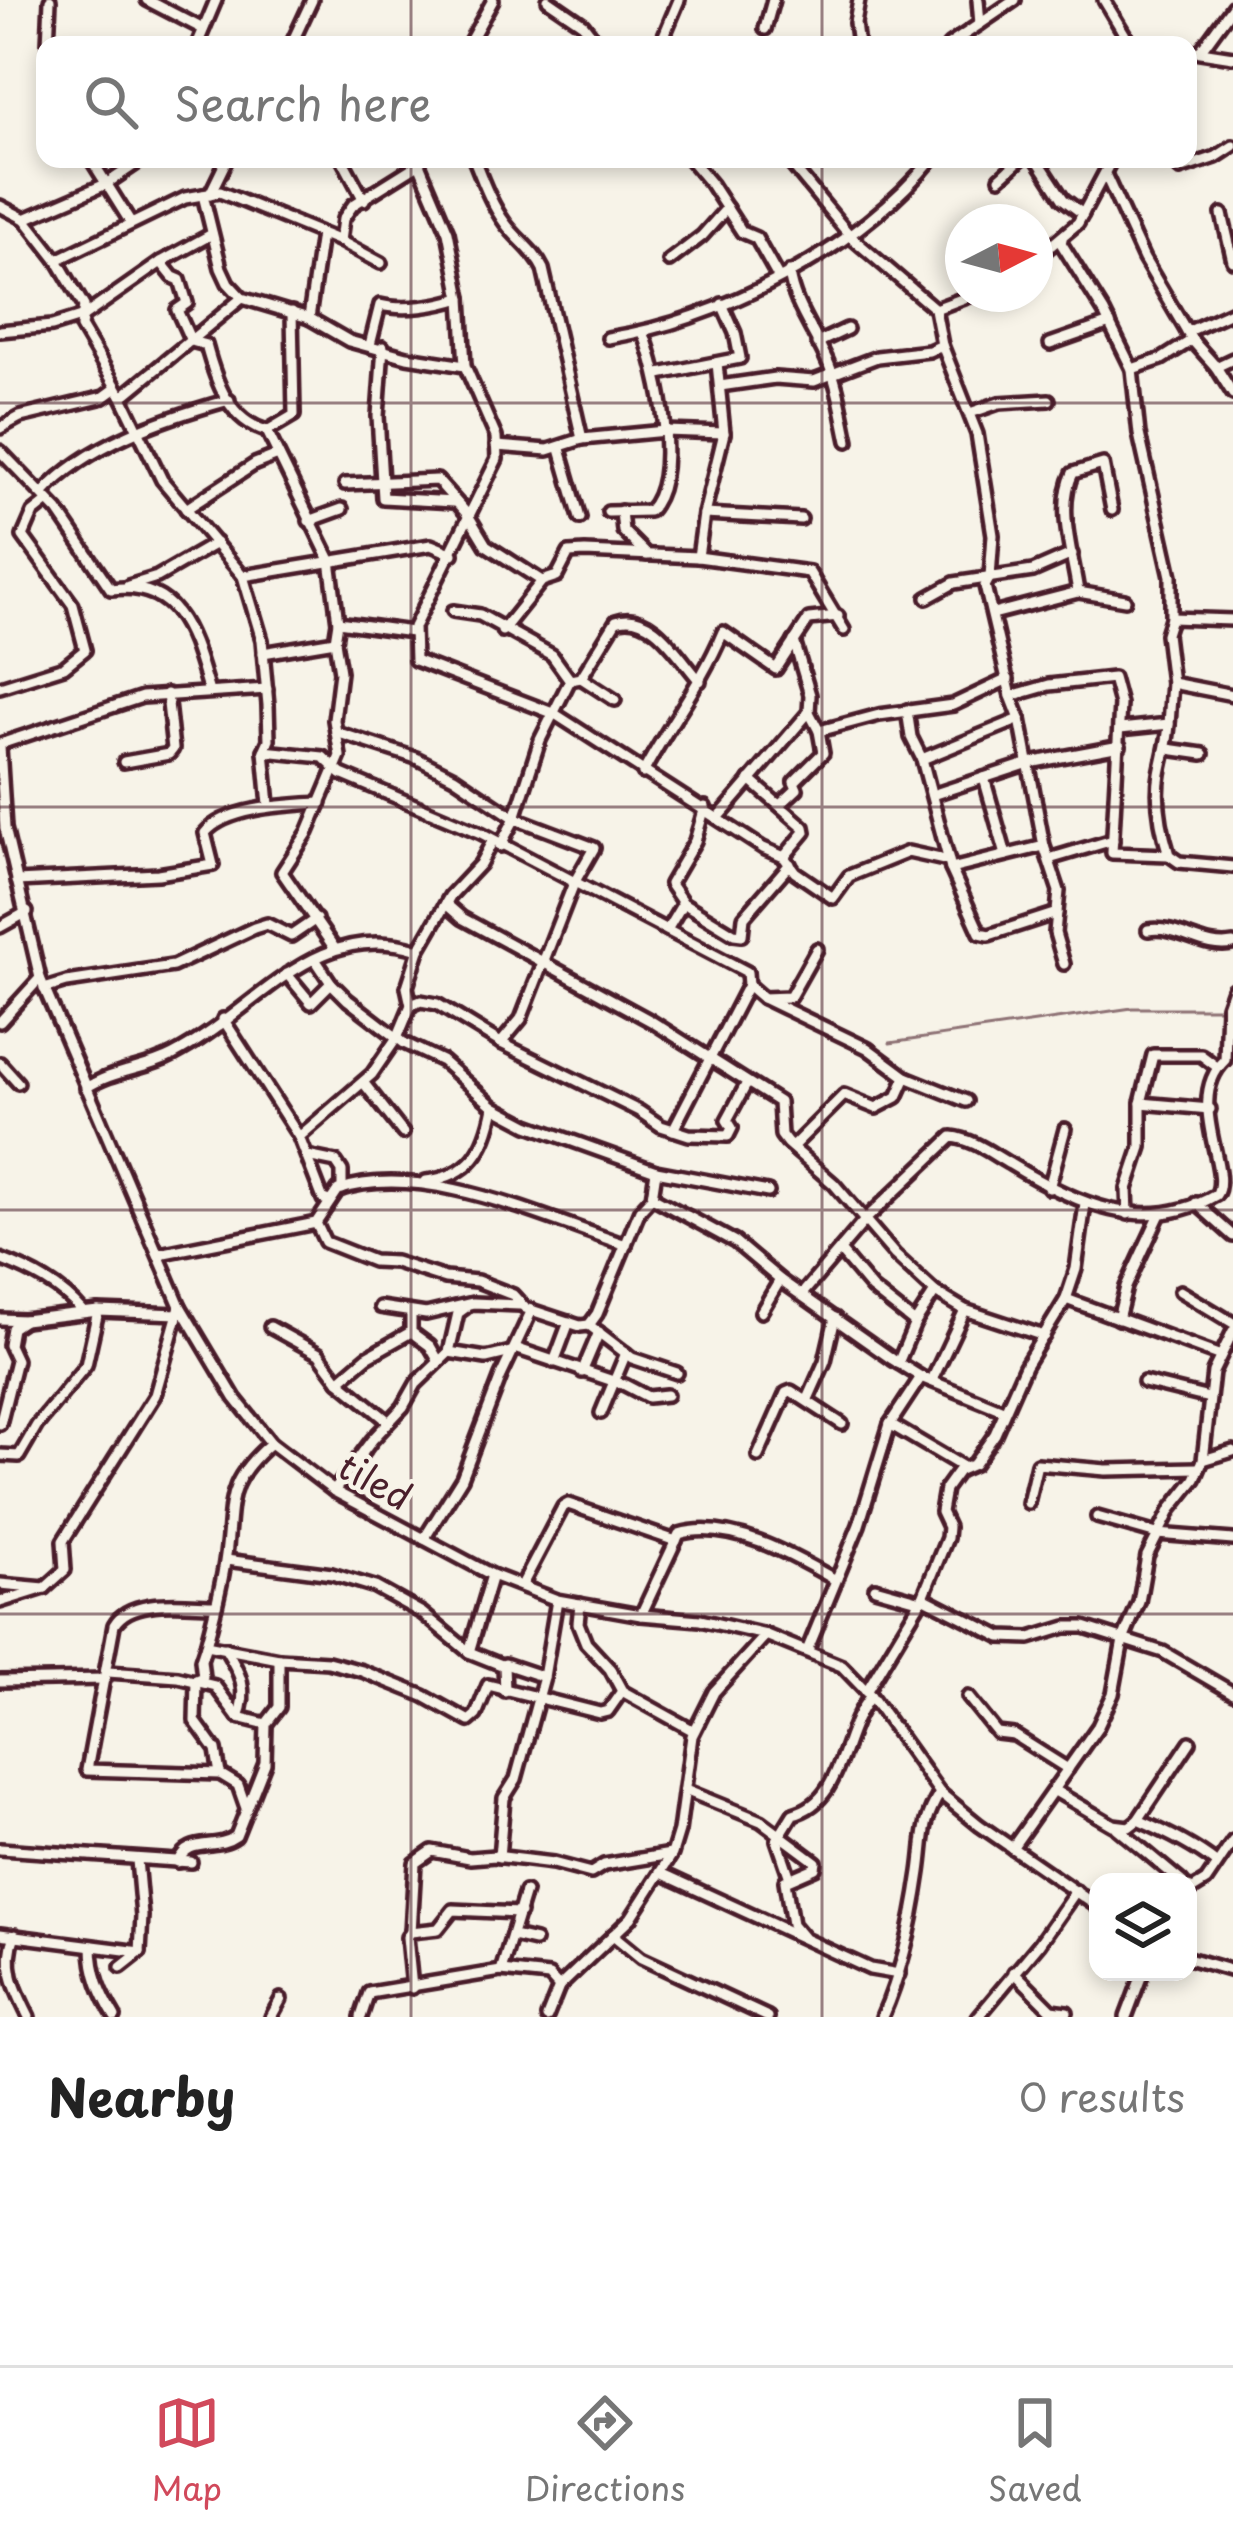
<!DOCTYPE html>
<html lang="en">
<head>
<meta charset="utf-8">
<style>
  :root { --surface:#fff; --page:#f6f6f6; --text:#222; --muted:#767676; --line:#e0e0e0; --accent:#d1495b }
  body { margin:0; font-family:"Playpen Sans",sans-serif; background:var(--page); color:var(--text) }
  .controls { position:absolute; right:36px; bottom:36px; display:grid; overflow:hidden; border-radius:24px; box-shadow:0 6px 18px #0003 }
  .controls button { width:108px; height:108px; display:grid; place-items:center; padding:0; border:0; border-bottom:3px solid var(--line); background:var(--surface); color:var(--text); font:60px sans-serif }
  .compass { position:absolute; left:945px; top:204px; width:108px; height:108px; border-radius:50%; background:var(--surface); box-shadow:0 6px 18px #0003; rotate:84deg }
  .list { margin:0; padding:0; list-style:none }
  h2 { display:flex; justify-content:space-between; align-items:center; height:156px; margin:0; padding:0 48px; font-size:51px }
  h2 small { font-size:39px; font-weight:400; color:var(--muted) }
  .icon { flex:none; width:66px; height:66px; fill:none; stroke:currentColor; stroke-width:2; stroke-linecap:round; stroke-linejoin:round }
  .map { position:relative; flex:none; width:1233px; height:2017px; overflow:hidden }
  .search { position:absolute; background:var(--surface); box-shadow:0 6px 18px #0003; left:36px; right:36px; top:36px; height:132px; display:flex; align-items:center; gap:30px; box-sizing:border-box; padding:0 42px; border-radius:24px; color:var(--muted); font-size:45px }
  .sheet { height:348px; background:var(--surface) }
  nav { display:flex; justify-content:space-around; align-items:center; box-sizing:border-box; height:168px; border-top:3px solid var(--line); background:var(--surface); font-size:33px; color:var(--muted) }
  nav a { display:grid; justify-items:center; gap:6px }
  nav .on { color:var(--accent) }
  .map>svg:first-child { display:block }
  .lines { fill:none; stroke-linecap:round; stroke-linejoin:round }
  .stream { stroke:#8e7275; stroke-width:3 }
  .minor-casing { stroke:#4a1f2b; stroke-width:18 }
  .minor { stroke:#f7f3e8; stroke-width:9 }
  .grid { fill:none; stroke:#4a1f2b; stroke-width:3; stroke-opacity:0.55 }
  .labels { text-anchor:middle; stroke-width:9; stroke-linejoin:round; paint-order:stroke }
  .street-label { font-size:36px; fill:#4a1f2b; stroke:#f7f3e8 }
</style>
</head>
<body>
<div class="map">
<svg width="1233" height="2017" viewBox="0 0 1233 2017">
  <rect width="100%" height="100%" fill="#f7f3e8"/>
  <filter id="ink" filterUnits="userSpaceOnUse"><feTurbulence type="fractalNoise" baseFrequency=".00833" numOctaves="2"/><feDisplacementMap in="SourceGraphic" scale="24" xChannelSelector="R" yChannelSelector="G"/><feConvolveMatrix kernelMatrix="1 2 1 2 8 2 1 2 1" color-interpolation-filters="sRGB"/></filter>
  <g filter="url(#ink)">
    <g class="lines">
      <polyline class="stream" points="890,1043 1132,1008 1222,1008"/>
      <defs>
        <g id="minor">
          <polyline points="147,0 203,29"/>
          <polyline points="548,0 583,24 599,45"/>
          <polyline points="978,0 980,24"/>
          <polyline points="1104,0 1131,45"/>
          <polyline points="765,29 773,0"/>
          <polyline points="48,45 50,0"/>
          <polyline points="197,45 216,0"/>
          <polyline points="291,45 312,0"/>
          <polyline points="468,45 493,0"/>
          <polyline points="660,45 679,0"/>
          <polyline points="858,45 855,23 859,0"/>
          <polyline points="949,45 1015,0"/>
          <polyline points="1188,50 1233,57"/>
          <polyline points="1201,50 1233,6"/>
          <polyline points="91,159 131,223"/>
          <polyline points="342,159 364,200"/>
          <polyline points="417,159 448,232 461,298 465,366 496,437 497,459 414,627 415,660 555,714 763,848 784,857 795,872 833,898 849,876 908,852 949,861"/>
          <path d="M474 159C483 181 491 204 505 223 517 240 534 250 543 269L582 439"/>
          <polyline points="690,159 711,184 742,232 756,238 778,277"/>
          <polyline points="787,159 851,237 935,309 942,345 977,434 993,535 990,577 985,586 1011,696 1020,719 1044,846 1059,891 1055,933 1064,964"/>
          <polyline points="1037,159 1063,199 1083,214"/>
          <polyline points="1171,159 1180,169 1216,157 1233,146"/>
          <polyline points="1106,176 1144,259 1187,332 1233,311"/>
          <polyline points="1000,178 1021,159"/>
          <polyline points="210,194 227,159"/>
          <polyline points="203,195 221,268 228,283 242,298 309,318 349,341 407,357 465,366"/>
          <polyline points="0,206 25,219 57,260 84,306 81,327 122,397 162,480 243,576 262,640 268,705 269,740 264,751 269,805"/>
          <polyline points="1222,214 1233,261"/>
          <polyline points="25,219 106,184 143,159"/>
          <polyline points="1062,239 1061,243 1104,312 1132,369 1139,434 1171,576 1171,618 1166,634 1172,683 1233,695"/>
          <polyline points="340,241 343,219 353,205 420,163"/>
          <polyline points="1035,259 1078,223 1112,159"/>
          <polyline points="57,260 185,198 220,192 340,241 381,263"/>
          <polyline points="669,261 702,236 727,208"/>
          <path d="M161 262 173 277 180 280 187 303 177 310 191 341 206 345C216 382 229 421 267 431L294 415 292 312"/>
          <path d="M789 272C793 304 813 329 826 358 838 383 842 414 848 441"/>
          <polyline points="935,309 975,294"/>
          <polyline points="309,318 321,234"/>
          <polyline points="0,331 52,326 84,316 161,262 212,234"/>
          <path d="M608 338C724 319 857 250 932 159"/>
          <polyline points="1192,340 1216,367 1233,394"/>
          <polyline points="817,343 847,329"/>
          <polyline points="1050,344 1110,323"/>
          <path d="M370 345 380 305C404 311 437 306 461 298"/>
          <polyline points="383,347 378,416 383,498 454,502"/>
          <polyline points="1216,367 1233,359"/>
          <polyline points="1132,369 1162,359 1192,340 1187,332"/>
          <polyline points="659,374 740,358 735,333 722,304"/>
          <polyline points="720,386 775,378 814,381 877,357 929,351 942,345"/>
          <polyline points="122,397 242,298"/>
          <polyline points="970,413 999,403 1049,400"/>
          <polyline points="0,428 20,417 104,397 115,389"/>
          <polyline points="267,431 330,560 338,622 335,641 340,672 334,720 340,756 308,832 282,872 335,949"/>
          <polyline points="496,446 548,450 582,439 665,431 724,433"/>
          <polyline points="560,449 580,518"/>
          <path d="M0 451 58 511 111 589C182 580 193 640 209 692"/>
          <polyline points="345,484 437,480 468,515 486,545 542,581"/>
          <path d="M42 494C87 444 165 418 229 400"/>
          <polyline points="186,509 255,464 278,455"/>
          <polyline points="621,511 623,531 647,555"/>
          <path d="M608 512 649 511C682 476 659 373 643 332"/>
          <polyline points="704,514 801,519"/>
          <polyline points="309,521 342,509"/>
          <polyline points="698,557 704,514 724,433 717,363"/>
          <polyline points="243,576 431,545 453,554"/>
          <polyline points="128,586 157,577 216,543"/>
          <path d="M1078 592C1073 555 1056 507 1073 473L1103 464 1112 510"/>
          <polyline points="927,598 954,583 1033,571 1072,554"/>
          <polyline points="453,611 480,615 552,655 570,680"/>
          <polyline points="993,614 1078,592 1125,600"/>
          <polyline points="1171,618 1233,620"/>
          <polyline points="338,622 412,632"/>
          <polyline points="502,631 542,581 557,576 569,553 585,552 698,557 809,572 844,630"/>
          <polyline points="263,653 335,641"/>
          <polyline points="581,678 615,700"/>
          <polyline points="0,687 64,667 85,650 73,605 23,536 33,513 48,501"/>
          <polyline points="1011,696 1049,685 1113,678 1120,704 1112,853 1169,855"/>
          <polyline points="907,710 911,737 922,759"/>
          <polyline points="1020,719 922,759 951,869 980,933 989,935 1057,913"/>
          <path d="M1169 724C1168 742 1163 757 1160 774 1155 801 1161 829 1169 855L1179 862 1233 867"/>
          <polyline points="1120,729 1169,724 1172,683"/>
          <polyline points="819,731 879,715 953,705 1008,679"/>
          <polyline points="336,732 416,758 454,777 515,818 594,848 574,883 521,1019 501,1043"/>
          <polyline points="0,744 142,697 267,689"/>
          <polyline points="0,747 5,828 40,978 180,1306 235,1398 271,1443 334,1491 492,1575 557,1600 641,1615 700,1620 766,1635 842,1666 871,1696 940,1793 979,1825 1098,1907"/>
          <polyline points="1168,749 1203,754"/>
          <polyline points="264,751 323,757 341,774 481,833 747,972 748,985 763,998 867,1048 906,1077 966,1101"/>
          <polyline points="124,762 169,754 173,749 167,694"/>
          <path d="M643 773C668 725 702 683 723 632L776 669 809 619 838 616"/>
          <polyline points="984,778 1006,855"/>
          <polyline points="750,780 804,827 805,832 784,857"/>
          <polyline points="932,795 1029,763 1120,746"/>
          <polyline points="781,804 797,789 794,782 823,753 819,731 809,712 810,695 794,641"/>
          <polyline points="705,807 695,841 670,884 683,903 734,934 742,935 744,917 790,864"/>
          <polyline points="719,817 809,712"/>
          <path d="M500 846 515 818 540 740 570 680 581 678 616 621C652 608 679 658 700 681"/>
          <polyline points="1049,859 1113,840"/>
          <polyline points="951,869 1044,846"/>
          <path d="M17 881 158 874 213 865 205 833C226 807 288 805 321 803"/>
          <polyline points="446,904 462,918 651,1021 779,1102 781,1135 787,1143 834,1184 895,1255 935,1292 965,1310 1044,1336"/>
          <polyline points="0,927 27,912"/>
          <polyline points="667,930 683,903"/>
          <path d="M1148 930C1179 925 1203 950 1233 944"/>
          <polyline points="315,959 331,983 348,1000 404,1043 442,1061 494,1107 528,1125 656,1171 768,1192"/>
          <polyline points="287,974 311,1003 331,983"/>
          <polyline points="44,989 67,982 173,966 254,928 267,924 291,936 316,919"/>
          <polyline points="763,998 790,997 817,949"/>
          <polyline points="411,1005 421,1001 437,1004 501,1043 639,1111 661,1126 689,1135 728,1136 732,1128 727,1120 747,1083"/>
          <polyline points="223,1019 299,1137 323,1199 330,1201"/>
          <polyline points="0,1022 40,978"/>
          <polyline points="0,1063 18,1083"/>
          <polyline points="363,1082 403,1133"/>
          <path d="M86 1088C113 1070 145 1070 173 1055 255 1013 315 916 419 950"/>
          <polyline points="1141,1103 1210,1109"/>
          <polyline points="673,1130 748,985"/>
          <polyline points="299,1137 372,1074 398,1036 411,1005 407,987 419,950 450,896 480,864 492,842"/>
          <polyline points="792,1147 844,1095 876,1108 897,1097 906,1077"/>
          <polyline points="307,1156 336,1162 342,1171 342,1189"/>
          <path d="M426 1181C471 1176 486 1149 494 1107"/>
          <polyline points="1049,1188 1065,1129"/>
          <polyline points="652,1197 735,1242 780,1280 892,1359 921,1377 1003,1410"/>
          <polyline points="1196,1203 1233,1236"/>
          <polyline points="1128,1214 1127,1189 1141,1147 1141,1103 1153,1055 1201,1055 1217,1067"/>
          <polyline points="316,1223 325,1242 373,1261 395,1262 445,1278 477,1281 513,1295 525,1308 580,1326 589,1325 632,1358 677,1373"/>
          <polyline points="840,1251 872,1289 915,1323"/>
          <path d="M159 1254 316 1223 338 1190C424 1161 543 1218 626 1245"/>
          <path d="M0 1259C32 1271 61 1286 83 1312"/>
          <polyline points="1180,1291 1233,1323"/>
          <path d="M802 1294 866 1219 952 1137C973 1139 992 1154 1010 1164 1074 1203 1145 1236 1216 1195 1233 1171 1183 1100 1225 1060L1227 1006 1233 989"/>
          <polyline points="1066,1299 1218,1355"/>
          <polyline points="380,1307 426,1314 473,1303 520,1305"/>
          <polyline points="761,1312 780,1280"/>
          <polyline points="411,1313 411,1332 430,1346 438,1360"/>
          <polyline points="0,1319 24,1320 98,1311 179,1314"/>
          <polyline points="1118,1319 1126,1287 1159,1216"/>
          <polyline points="589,1325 597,1314 640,1210 652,1197 656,1171"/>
          <polyline points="270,1327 319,1354 339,1381 388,1421"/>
          <polyline points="515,1348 625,1385 648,1397 667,1395"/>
          <polyline points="449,1352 486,1358 511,1352"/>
          <polyline points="554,1362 569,1322"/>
          <polyline points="898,1363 915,1323 935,1292"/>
          <polyline points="582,1372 599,1332"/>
          <polyline points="932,1380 965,1310"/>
          <polyline points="339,1381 367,1357 411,1332"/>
          <polyline points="1144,1382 1209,1398"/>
          <polyline points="808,1399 825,1361 835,1318"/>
          <polyline points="601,1413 626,1353"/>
          <polyline points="0,1424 16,1360 9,1345 12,1328 24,1320"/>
          <polyline points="890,1424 963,1467"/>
          <path d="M271 1443C221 1486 234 1504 225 1562 221 1590 213 1618 206 1645L279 1659 328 1662 362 1671 424 1696 469 1721 476 1715 488 1685 600 1713 608 1711 622 1691"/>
          <polyline points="0,1455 19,1456 37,1425 86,1365 98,1311"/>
          <polyline points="758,1456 786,1393 791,1391 842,1424"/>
          <polyline points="1203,1460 1233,1451"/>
          <polyline points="334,1491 372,1440 403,1407 416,1384 449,1352 458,1313 465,1308"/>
          <polyline points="1028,1503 1037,1464 1106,1470 1198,1468"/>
          <polyline points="1097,1517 1157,1534 1233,1540"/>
          <polyline points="424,1539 462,1478 501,1376 532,1310"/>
          <polyline points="226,1560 332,1574 375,1587 422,1613 469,1652 504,1666 505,1691"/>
          <polyline points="0,1584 45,1588"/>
          <polyline points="522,1585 563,1507 568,1504 676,1541"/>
          <polyline points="875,1588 918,1600"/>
          <polyline points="923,1597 1001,1637 1030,1638 1066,1627 1084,1627 1163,1652 1233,1693"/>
          <polyline points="0,1602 45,1588 65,1570 63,1541 155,1395 180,1306"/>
          <polyline points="580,1604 578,1623 586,1643 610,1669 622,1691 694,1731"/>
          <path d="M216 1605C186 1605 131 1596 114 1625L87 1770 220 1774 238 1785 246 1808"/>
          <path d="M641 1615 679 1534C729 1519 792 1555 834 1579"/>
          <polyline points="206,1645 201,1660 203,1677 196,1680 195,1721 216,1750 220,1774"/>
          <path d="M225 1648C240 1673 249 1690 238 1717"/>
          <polyline points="807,1651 859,1525 890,1424 921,1377"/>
          <polyline points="469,1652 492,1575"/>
          <polyline points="505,1664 544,1677"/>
          <polyline points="108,1672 178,1677 215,1686 238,1717 266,1724 279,1707 279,1659"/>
          <polyline points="0,1681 105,1679"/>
          <polyline points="866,1692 923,1597 947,1538 948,1527 941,1512 945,1489 958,1471 974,1464 995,1434 1025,1366 1066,1299 1076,1269 1085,1204"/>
          <polyline points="968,1697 997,1733 1014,1735 1068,1769"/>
          <polyline points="685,1790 761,1821 816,1862 815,1868 785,1881 792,1924 803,1937"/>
          <path d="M1055 1791 1113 1825 1129 1827 1138 1820C1166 1832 1193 1845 1217 1864"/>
          <polyline points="1138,1820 1190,1742"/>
          <polyline points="1117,1828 1182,1882"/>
          <polyline points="1012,1848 1098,1726 1113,1694 1123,1640 1139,1602 1147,1556 1171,1509 1195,1479 1203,1460 1213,1372 1233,1331"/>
          <polyline points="0,1849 191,1862"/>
          <polyline points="499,1857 504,1798 516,1779 544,1677 557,1600"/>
          <path d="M178 1862C188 1836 216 1851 236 1836L265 1763 266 1724"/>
          <polyline points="661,1873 870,1969 899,1974"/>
          <path d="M790 1878 777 1840 793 1814C845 1801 840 1731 871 1696"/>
          <polyline points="1188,1887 1193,1889 1206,1881 1233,1841"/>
          <polyline points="411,1932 415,1863 432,1851 470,1858 495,1856 553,1863 591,1873 604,1865 671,1854"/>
          <polyline points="0,1934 140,1952"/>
          <path d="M15 1935C3 1966 15 1989 29 2017"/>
          <polyline points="613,1935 641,1958 768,2017"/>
          <polyline points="513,1936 535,1941"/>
          <path d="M92 1946C92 1973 101 1994 115 2017"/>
          <polyline points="1188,1958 1233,1971"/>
          <polyline points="121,1967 140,1952 142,1916 137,1860"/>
          <polyline points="501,1971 525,1892"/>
          <polyline points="1014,1972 1052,2010 1067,2012"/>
          <polyline points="412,1988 407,1937 411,1932 438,1929 453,1910 520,1913"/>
          <polyline points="271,2017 281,1999"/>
          <polyline points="361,2017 369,1993 501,1971 549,1976 559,1987"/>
          <polyline points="547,2017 559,1987 631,1918 672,1854 679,1831 692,1736 714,1692 766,1635"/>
          <path d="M882 2017C902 1972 913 1921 920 1872 925 1838 921 1824 940 1793"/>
          <polyline points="978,2017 1039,1944 1076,1891"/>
          <polyline points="1126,2017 1143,1972"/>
        </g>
      </defs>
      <use href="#minor" class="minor-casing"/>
      <use href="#minor" class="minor"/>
    </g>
  </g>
  <path class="grid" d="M411 0V45M822 0V45M411 159V2017M822 159V2017M0 403H1233M0 807H1233M0 1210H1233M0 1614H1233"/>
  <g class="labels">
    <g class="street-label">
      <text transform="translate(375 1482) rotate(29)" y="13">tiled</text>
    </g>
  </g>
</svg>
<div class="controls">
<button><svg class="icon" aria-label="layers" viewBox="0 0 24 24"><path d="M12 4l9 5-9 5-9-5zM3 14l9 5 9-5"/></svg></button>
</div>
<svg class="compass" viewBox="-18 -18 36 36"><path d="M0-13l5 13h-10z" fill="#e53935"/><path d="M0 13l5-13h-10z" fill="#767676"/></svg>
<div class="search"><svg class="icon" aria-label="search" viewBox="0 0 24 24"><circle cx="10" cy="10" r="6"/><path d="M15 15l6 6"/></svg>Search here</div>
</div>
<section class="sheet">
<h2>Nearby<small>0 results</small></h2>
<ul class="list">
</ul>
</section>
<nav>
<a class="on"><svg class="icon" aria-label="map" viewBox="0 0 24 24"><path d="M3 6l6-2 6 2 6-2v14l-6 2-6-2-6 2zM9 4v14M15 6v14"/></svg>Map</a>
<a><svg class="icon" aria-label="directions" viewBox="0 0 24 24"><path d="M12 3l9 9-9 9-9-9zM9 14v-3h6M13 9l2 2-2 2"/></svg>Directions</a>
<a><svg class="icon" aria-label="saved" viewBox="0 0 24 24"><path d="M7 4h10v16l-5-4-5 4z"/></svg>Saved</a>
</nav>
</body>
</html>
